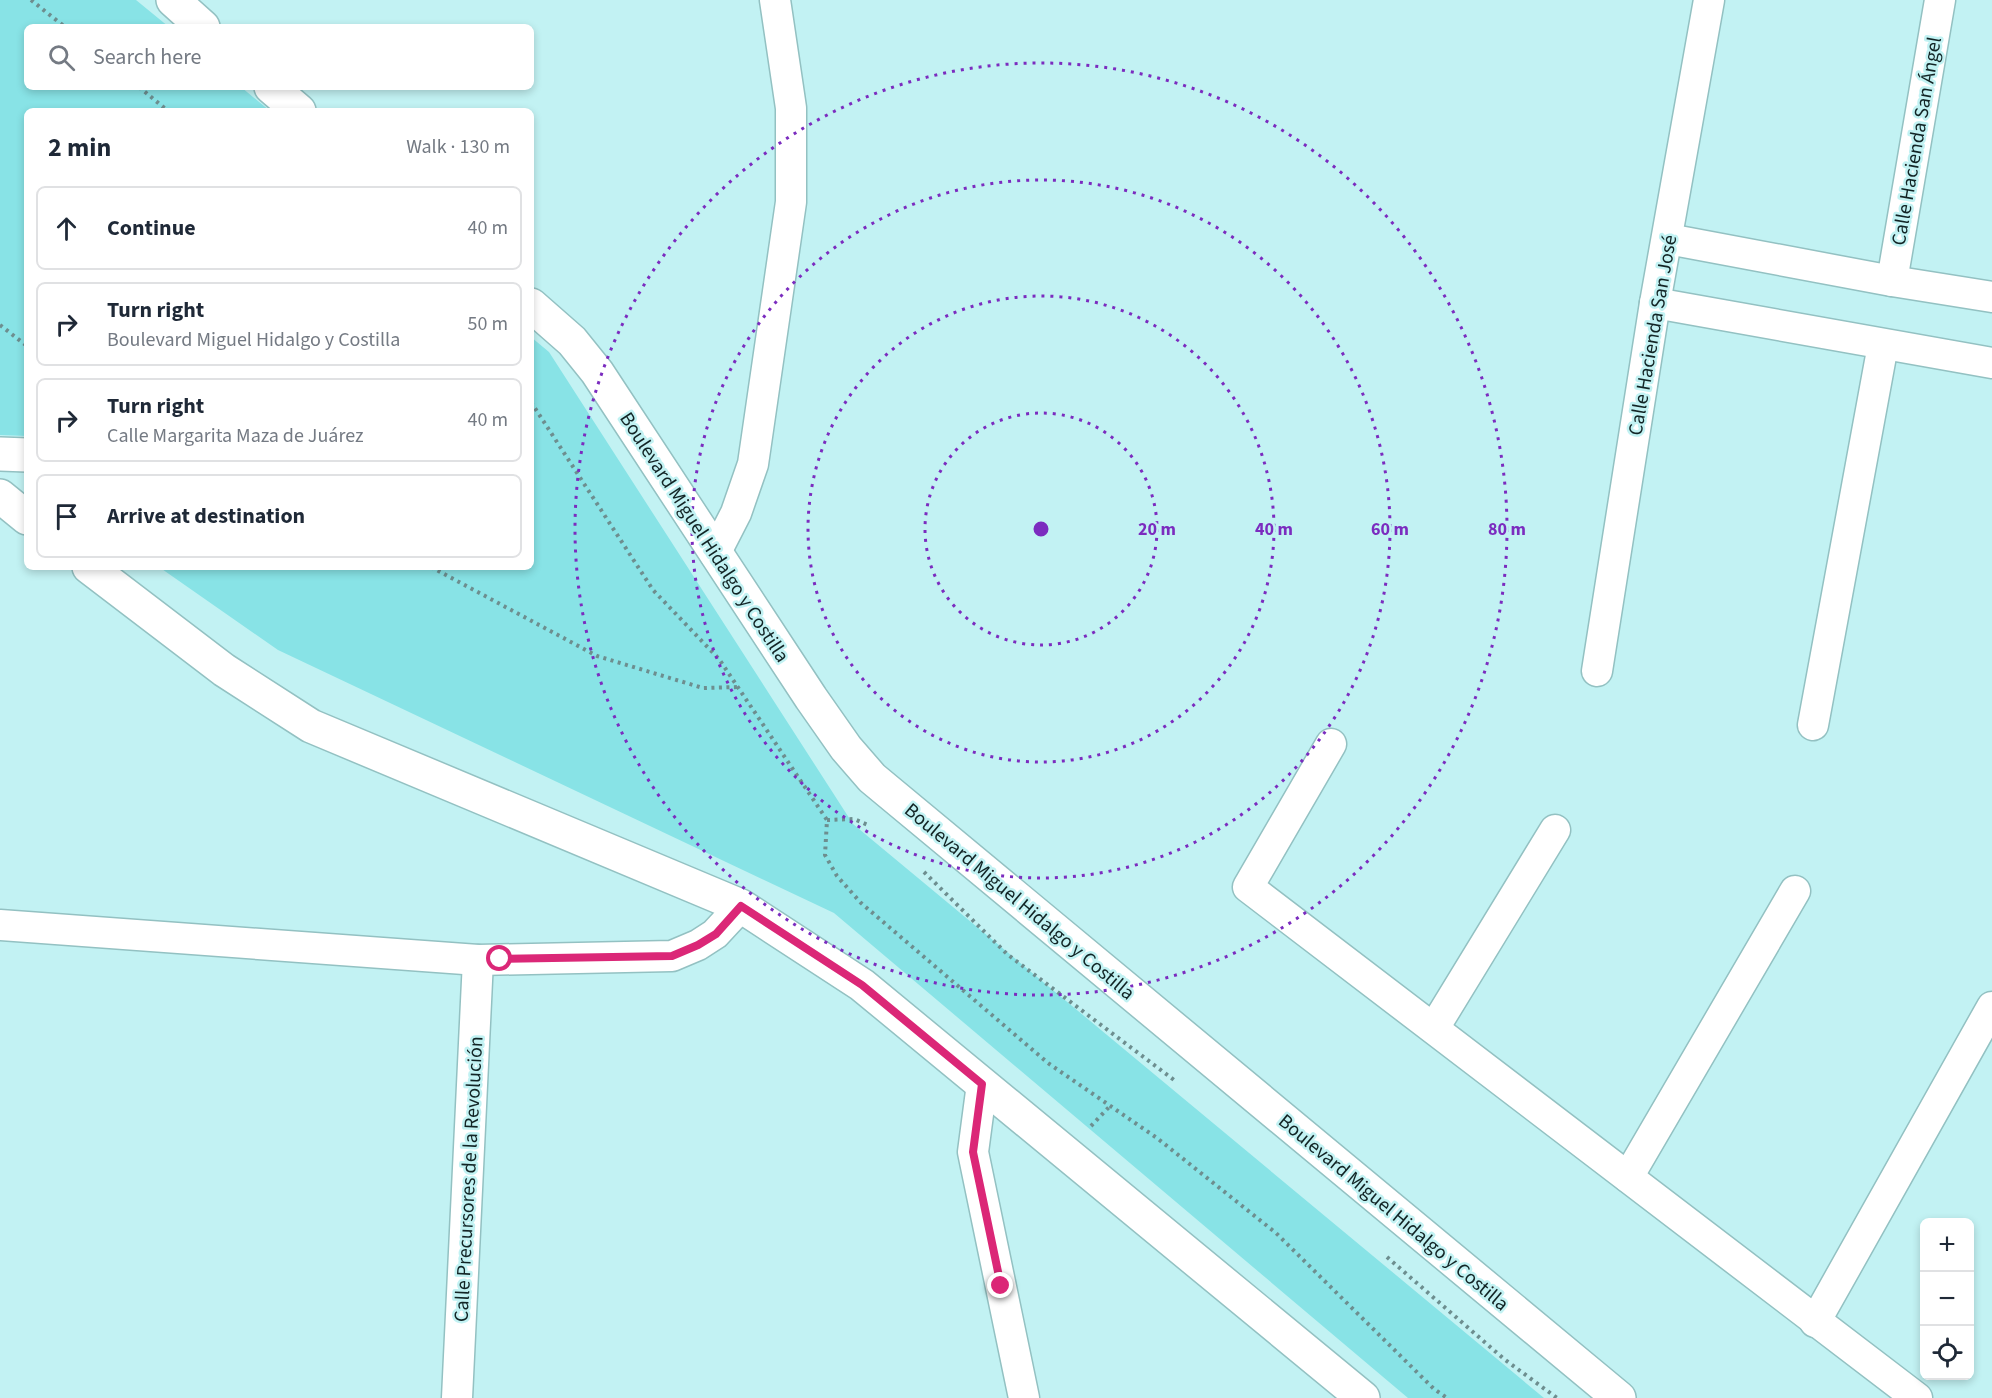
<!DOCTYPE html>
<html lang="en">
<head>
<meta charset="utf-8">
<style>
  :root { --surface:#fff; --page:#f6f6f7; --text:#1f2937; --muted:#747a83; --line:#e0e1e3 }
  body { margin:0; font-family:"Source Sans 3",sans-serif; background:var(--page); color:var(--text) }
  .controls { position:absolute; right:18px; bottom:18px; display:grid; overflow:hidden; border-radius:9px; box-shadow:0 3px 9px #0003 }
  .controls button { width:54px; height:54px; display:grid; place-items:center; padding:0; border:0; border-bottom:2px solid var(--line); background:var(--surface); color:var(--text); font:30px sans-serif }
  .stop { position:absolute; width:18px; height:18px; margin:-14px; border:4px solid #db2777; border-radius:50%; background:#fff }
  .stop.end { background:#db2777; border-color:#fff; box-shadow:0 2px 6px #0008 }
  .list { margin:0; padding:0; list-style:none }
  h2 { display:flex; justify-content:space-between; align-items:center; height:78px; margin:0; padding:0 24px; font-size:26px }
  h2 small { font-size:20px; font-weight:400; color:var(--muted) }
  .list li { display:grid; grid-template-columns:39px 1fr auto; gap:18px; align-items:center; box-sizing:border-box; height:84px; margin:0 12px 12px; padding:0 12px; border:2px solid var(--line); border-radius:9px }
  .list b { display:block; font-size:22px; white-space:nowrap }
  .list p { margin:0; font-size:20px; white-space:nowrap; color:var(--muted) }
  .list em { font-size:20px; font-style:normal; color:var(--muted) }
  .icon { flex:none; width:33px; height:33px; fill:none; stroke:currentColor; stroke-width:2; stroke-linecap:round; stroke-linejoin:round }
  .map { position:relative; flex:none; width:1992px; height:1398px; overflow:hidden }
  .search { position:absolute; background:var(--surface); box-shadow:0 3px 9px #0003; left:24px; top:24px; width:510px; height:66px; display:flex; align-items:center; gap:15px; box-sizing:border-box; padding:0 21px; border-radius:9px; color:var(--muted); font-size:22px }
  .panel { position:absolute; background:var(--surface); box-shadow:0 3px 9px #0003; left:24px; top:108px; width:510px; height:462px; border-radius:9px }
  .map>svg:first-child { display:block }
  .green { fill:#88e3e6 }
  .lines { fill:none; stroke-linecap:round; stroke-linejoin:round }
  .street-casing { stroke:#93c1c2; stroke-width:33 }
  .secondary-casing { stroke:#93c1c2; stroke-width:36 }
  .path { stroke:#6d8e8f; stroke-width:4; stroke-dasharray:3 4.5; stroke-linecap:butt }
  .street { stroke:#fff; stroke-width:30 }
  .secondary { stroke:#fff; stroke-width:33 }
  .route { stroke:#db2777; stroke-width:8 }
  .ring { fill:none; stroke:#7b2cbf; stroke-width:3; stroke-dasharray:3 6 }
  .labels { text-anchor:middle; stroke-width:5; stroke-linejoin:round; paint-order:stroke }
  .street-label { font-size:20px; fill:#122425; stroke:#c2f2f3 }
  .centre { fill:#7b2cbf; stroke:#c2f2f3; stroke-width:3 }
  .ring-label { font-size:18px; text-anchor:middle; font-weight:bold; fill:#7b2cbf; stroke:#c2f2f3; stroke-width:5; stroke-linejoin:round; paint-order:stroke }
</style>
</head>
<body>
<div class="map">
<svg width="1992" height="1398" viewBox="0 0 1992 1398">
  <rect width="100%" height="100%" fill="#c2f2f3"/>
  <g class="green">
    <polygon points="0,0 136,0 169,27 27,27 27,87 241,87 270,111 27,111 27,436 0,435"/>
    <polygon points="531,337 549,352 853,824 1544,1398 1408,1398 834,913 278,650 159,567 531,567"/>
  </g>
  <g class="lines">
    <defs>
      <g id="street">
        <polyline points="1668,239 1892,281 1992,297"/>
        <polyline points="1892,281 1940,0"/>
        <polyline points="1655,303 1992,363"/>
        <polyline points="715,554 736,513 753,464 791,202 791,108 775,0"/>
        <polyline points="1597,671 1655,303 1709,0"/>
        <polyline points="1813,725 1883,345"/>
        <polyline points="1331,744 1248,887 1917,1398"/>
        <polyline points="0,925 478,960 672,956 698,945 715,934 741,906"/>
        <polyline points="1434,1028 1555,830"/>
        <polyline points="982,1084 973,1152 1024,1398"/>
        <polyline points="1628,1177 1795,891"/>
        <polyline points="1815,1322 1992,1007"/>
        <polyline points="457,1398 478,960"/>
      </g>
      <g id="secondary">
        <polyline points="173,0 203,27"/>
        <polyline points="271,87 299,111"/>
        <polyline points="531,305 572,341 597,372 811,698 846,748 872,778 1619,1398"/>
        <polyline points="0,454 27,455"/>
        <polyline points="0,496 27,518"/>
        <polyline points="89,567 224,670 311,726 741,906 862,985 1363,1398"/>
      </g>
    </defs>
    <use href="#street" class="street-casing"/>
    <use href="#secondary" class="secondary-casing"/>
    <g class="path">
      <polyline points="31,0 65,27"/>
      <polyline points="139,87 168,111"/>
      <polyline points="0,325 27,346"/>
      <polyline points="531,402 653,590 719,659 827,820 825,855 837,876 861,903 1048,1063 1157,1138 1276,1233 1434,1389 1447,1398"/>
      <polyline points="431,567 597,656 703,688 739,687"/>
      <polyline points="827,820 854,819 868,825"/>
      <polyline points="924,872 1007,954 1174,1080"/>
      <polyline points="1091,1126 1111,1105"/>
      <polyline points="1387,1257 1504,1359 1557,1398"/>
    </g>
    <use href="#street" class="street"/>
    <use href="#secondary" class="secondary"/>
  </g>
  <g class="lines">
    <polyline class="route" points="500,959 672,956 698,945 716,934 741,906 862,985 982,1084 973,1152 1001,1286"/>
  </g>
  <g class="ring">
    <circle cx="1041" cy="529" r="116"/>
    <circle cx="1041" cy="529" r="233"/>
    <circle cx="1041" cy="529" r="349"/>
    <circle cx="1041" cy="529" r="466"/>
  </g>
  <g class="labels">
    <g class="street-label">
      <text transform="translate(1916 141) rotate(-80)" y="7">Calle Hacienda San Ángel</text>
      <text transform="translate(1652 335) rotate(-80)" y="7">Calle Hacienda San José</text>
      <text transform="translate(705 537) rotate(57)" y="7">Boulevard Miguel Hidalgo y Costilla</text>
      <text transform="translate(1020 901) rotate(40)" y="7">Boulevard Miguel Hidalgo y Costilla</text>
      <text transform="translate(468 1179) rotate(-87)" y="7">Calle Precursores de la Revolución</text>
      <text transform="translate(1394 1212) rotate(40)" y="7">Boulevard Miguel Hidalgo y Costilla</text>
    </g>
  </g>
  <circle cx="1041" cy="529" r="9" class="centre"/>
  <g class="ring-label">
    <text x="1157" y="535">20 m</text>
    <text x="1274" y="535">40 m</text>
    <text x="1390" y="535">60 m</text>
    <text x="1507" y="535">80 m</text>
  </g>
</svg>
<div class="controls">
<button>+</button>
<button>−</button>
<button><svg class="icon" aria-label="locate" viewBox="0 0 24 24"><circle cx="12" cy="12" r="6"/><path d="M12 2v4M12 18v4M2 12h4M18 12h4"/></svg></button>
</div>
<div class="stop" style="left:500px;top:959px"></div>
<div class="stop end" style="left:1001px;top:1286px"></div>
<div class="search"><svg class="icon" aria-label="search" viewBox="0 0 24 24"><circle cx="10" cy="10" r="6"/><path d="M15 15l6 6"/></svg>Search here</div>
<section class="panel">
<h2>2 min<small>Walk · 130 m</small></h2>
<ul class="list">
<li><svg class="icon" aria-label="ahead" viewBox="0 0 24 24"><path d="M12 20V5M6 11l6-6 6 6"/></svg><div><b>Continue</b></div><em>40 m</em></li>
<li><svg class="icon" aria-label="right" viewBox="0 0 24 24"><path d="M7 20v-9h11M14 6l5 5-5 5"/></svg><div><b>Turn right</b><p>Boulevard Miguel Hidalgo y Costilla</p></div><em>50 m</em></li>
<li><svg class="icon" aria-label="right" viewBox="0 0 24 24"><path d="M7 20v-9h11M14 6l5 5-5 5"/></svg><div><b>Turn right</b><p>Calle Margarita Maza de Juárez</p></div><em>40 m</em></li>
<li><svg class="icon" aria-label="arrive" viewBox="0 0 24 24"><path d="M6 21V4h12l-3 4 3 4H6"/></svg><div><b>Arrive at destination</b></div></li>
</ul>
</section>
</div>
</body>
</html>
